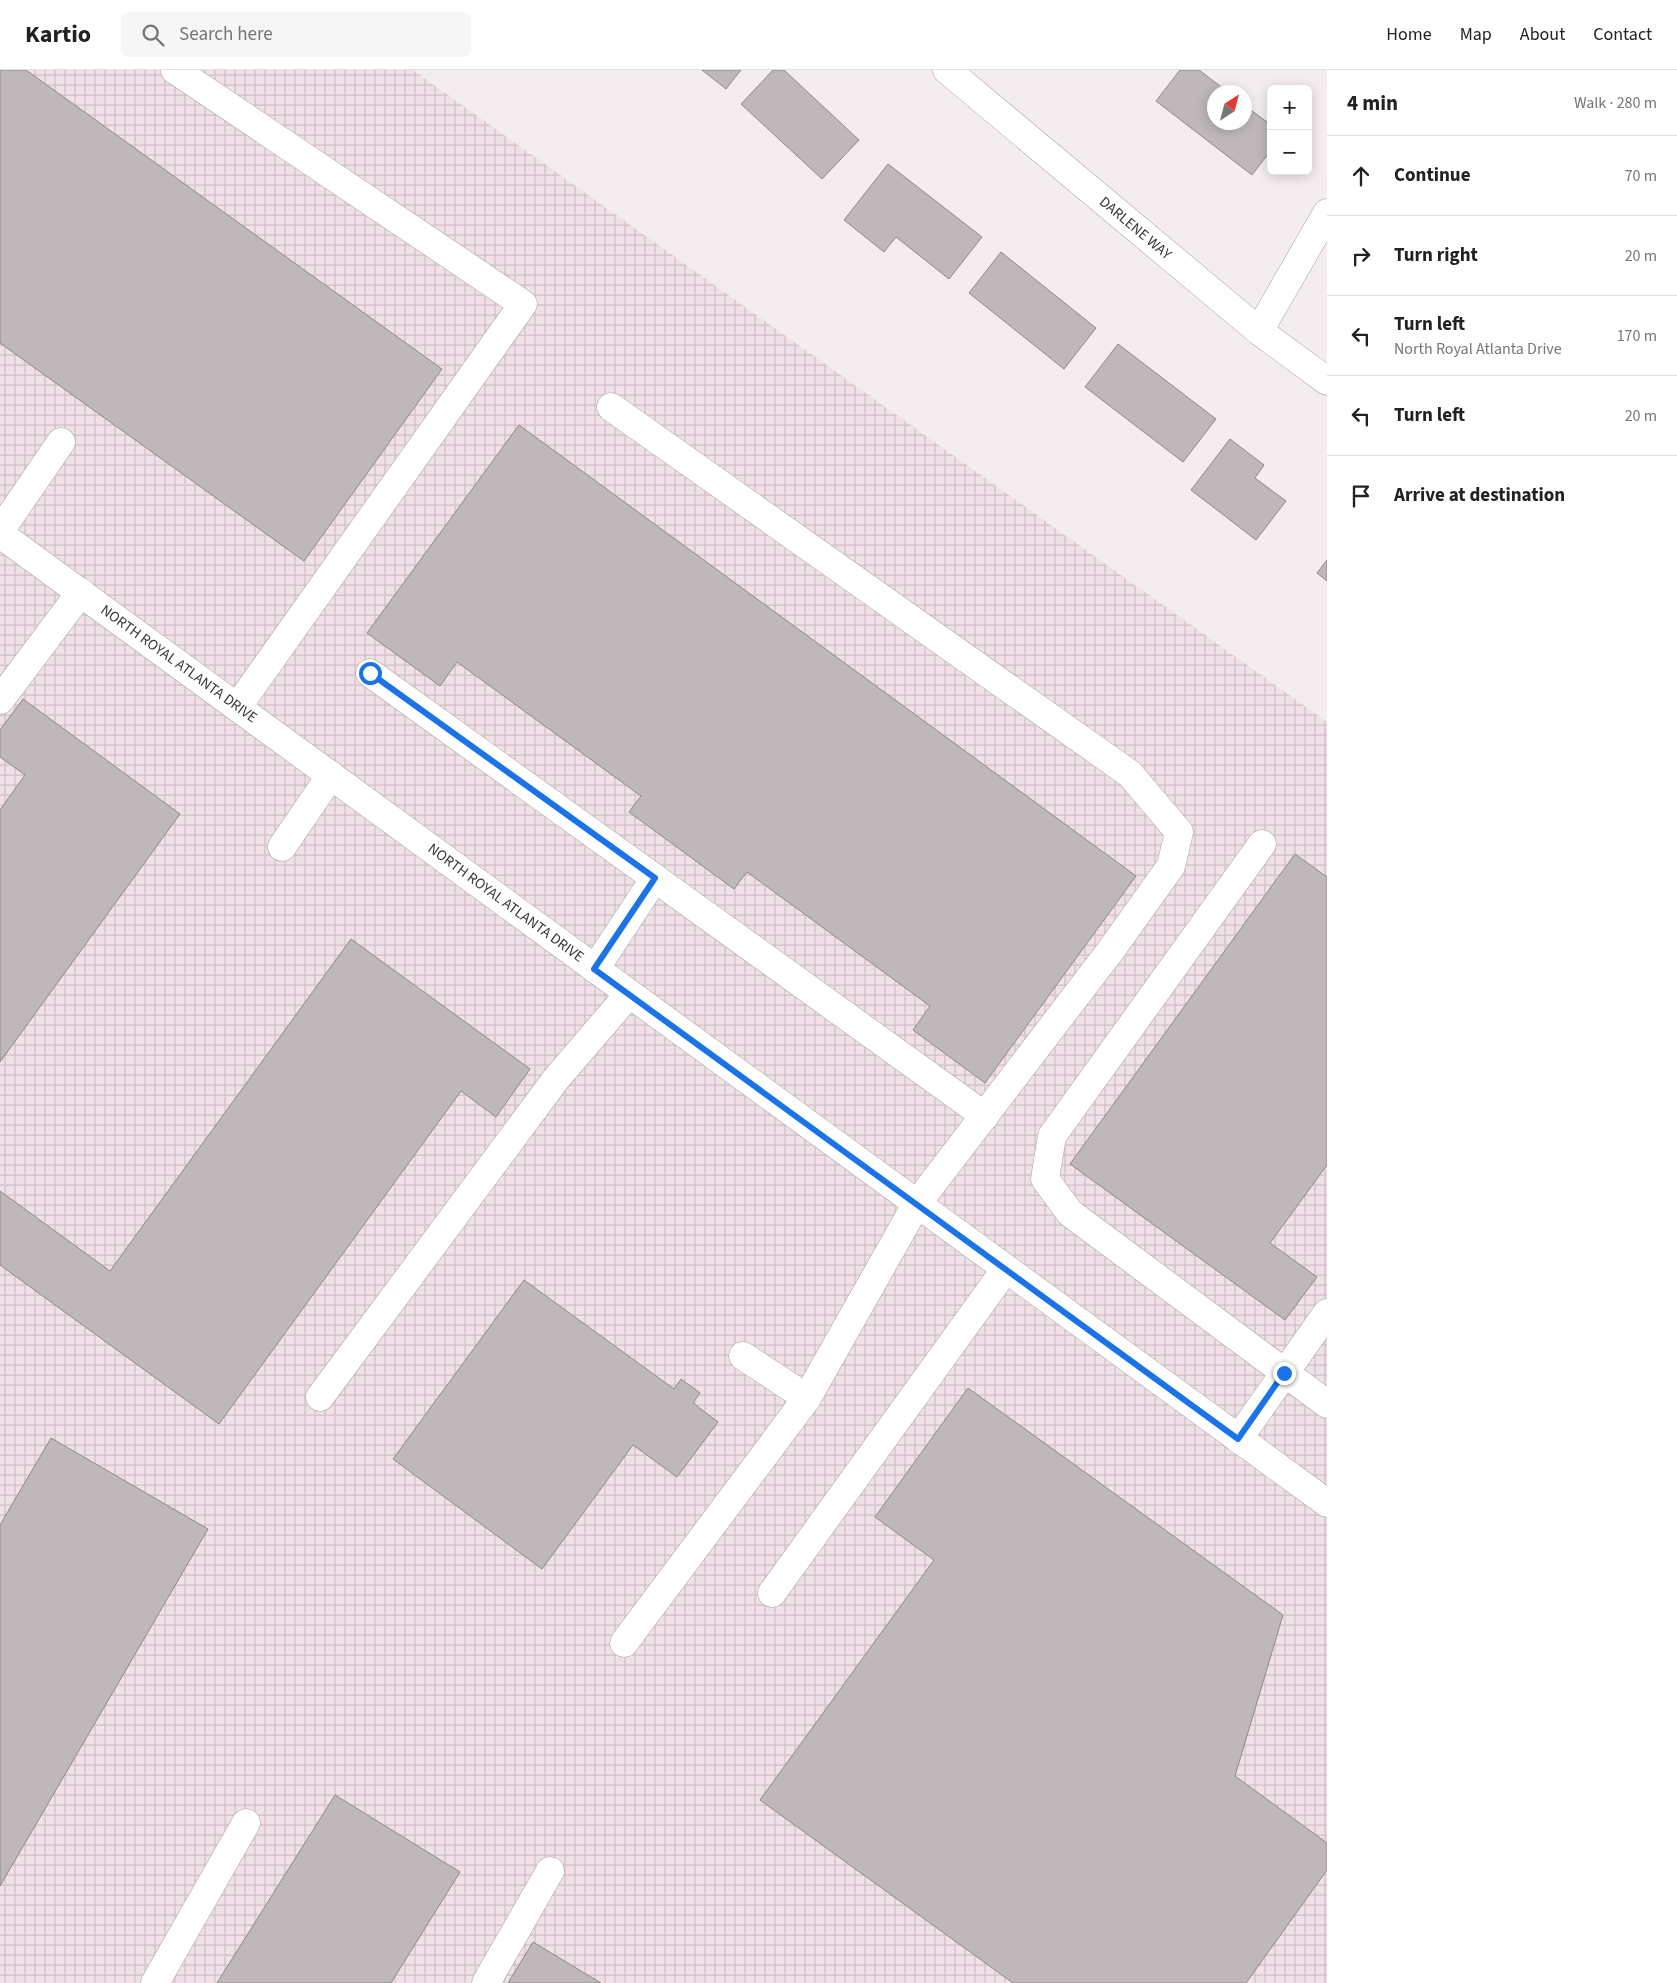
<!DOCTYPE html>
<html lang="en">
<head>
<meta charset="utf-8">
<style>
  :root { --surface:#fff; --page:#f6f6f6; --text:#222; --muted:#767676; --line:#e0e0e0 }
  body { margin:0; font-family:"Source Sans 3",sans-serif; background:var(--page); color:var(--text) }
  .controls { position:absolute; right:15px; top:15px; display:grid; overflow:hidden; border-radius:8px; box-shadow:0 2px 12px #0003 }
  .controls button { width:45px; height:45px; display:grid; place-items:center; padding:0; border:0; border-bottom:1px solid var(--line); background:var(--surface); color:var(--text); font:25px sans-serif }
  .compass { position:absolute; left:1207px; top:15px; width:45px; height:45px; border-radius:50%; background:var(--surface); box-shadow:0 2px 12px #0003; rotate:36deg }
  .stop { position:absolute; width:15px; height:15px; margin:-11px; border:4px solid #1a73e8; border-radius:50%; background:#fff }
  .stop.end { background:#1a73e8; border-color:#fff; box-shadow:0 1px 5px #0008 }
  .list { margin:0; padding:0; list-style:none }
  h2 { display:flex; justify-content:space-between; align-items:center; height:65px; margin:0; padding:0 20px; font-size:21px }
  h2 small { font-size:16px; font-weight:400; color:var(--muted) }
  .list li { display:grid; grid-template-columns:32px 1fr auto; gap:15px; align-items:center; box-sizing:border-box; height:80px; padding:0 20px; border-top:1px solid var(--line) }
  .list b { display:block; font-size:19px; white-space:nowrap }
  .list p { margin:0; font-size:16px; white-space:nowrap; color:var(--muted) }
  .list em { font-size:16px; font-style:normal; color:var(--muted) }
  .icon { flex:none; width:28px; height:28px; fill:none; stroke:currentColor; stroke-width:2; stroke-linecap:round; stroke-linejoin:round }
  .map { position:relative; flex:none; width:1327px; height:1913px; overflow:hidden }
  header { display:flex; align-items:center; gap:30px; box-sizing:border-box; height:70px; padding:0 25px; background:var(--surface); border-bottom:1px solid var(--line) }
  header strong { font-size:24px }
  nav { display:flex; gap:28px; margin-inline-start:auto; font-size:18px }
  .search { width:350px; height:45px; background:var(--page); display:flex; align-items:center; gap:12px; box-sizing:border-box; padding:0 18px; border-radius:8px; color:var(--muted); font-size:19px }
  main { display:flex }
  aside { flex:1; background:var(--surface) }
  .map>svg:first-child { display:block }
  .industrial { fill:url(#industrial-grid) }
  .building { fill:#bfb8bb; stroke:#90888c }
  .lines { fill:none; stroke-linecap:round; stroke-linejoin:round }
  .minor-casing { stroke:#a9a1a4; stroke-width:29 }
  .minor { stroke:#fff; stroke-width:28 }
  .route { stroke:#1a73e8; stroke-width:6 }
  .labels { text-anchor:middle; stroke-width:4; stroke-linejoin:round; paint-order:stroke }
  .street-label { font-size:15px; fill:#3b3839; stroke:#fff }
</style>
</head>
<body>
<header>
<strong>Kartio</strong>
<div class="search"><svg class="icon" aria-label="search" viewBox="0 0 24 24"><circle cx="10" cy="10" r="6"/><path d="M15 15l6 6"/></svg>Search here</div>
<nav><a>Home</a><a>Map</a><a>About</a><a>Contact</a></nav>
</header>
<main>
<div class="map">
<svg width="1327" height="1913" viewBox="0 0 1327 1913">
  <defs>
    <pattern id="industrial-grid" width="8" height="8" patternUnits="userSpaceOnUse" patternTransform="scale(1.25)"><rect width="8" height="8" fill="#f0e0e7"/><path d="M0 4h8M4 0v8" fill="none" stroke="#cfc1c7"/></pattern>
  </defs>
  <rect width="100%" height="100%" fill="#f4edf0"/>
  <polygon class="industrial" points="0,0 413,0 1327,652 1327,1913 0,1913"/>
  <g class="building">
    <polygon points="0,0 26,0 442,299 304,491 0,273"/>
    <polygon points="702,0 741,0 726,19"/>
    <polygon points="773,0 784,0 859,70 822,109 741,34"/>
    <polygon points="1180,0 1199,0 1228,22 1214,22 1214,52 1244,52 1244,35 1271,55 1271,80 1252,105 1156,31"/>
    <polygon points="888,94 982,167 949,209 896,167 884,182 844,150"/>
    <polygon points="1001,182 1096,258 1064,299 969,223"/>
    <polygon points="1118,274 1216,349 1183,392 1085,317"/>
    <polygon points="519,355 1136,806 985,1013 913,960 930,936 747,802 734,819 629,742 641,726 457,592 440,616 367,563"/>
    <polygon points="1230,369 1264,395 1255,408 1286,431 1256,470 1191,420"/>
    <polygon points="1327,490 1327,511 1317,503"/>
    <polygon points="23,629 180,744 0,992 0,740 25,705 0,687 0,660"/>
    <polygon points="1295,784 1327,807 1327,1095 1270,1173 1317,1207 1285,1250 1070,1094"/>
    <polygon points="351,869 530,999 496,1047 461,1021 219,1354 0,1195 0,1121 110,1201"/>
    <polygon points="524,1210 674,1319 681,1309 700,1323 693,1333 718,1352 677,1407 633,1375 542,1499 393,1389"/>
    <polygon points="968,1318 1283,1545 1235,1706 1327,1773 1327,1800 1246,1913 1013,1913 760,1730 934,1490 875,1447"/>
    <polygon points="51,1368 208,1459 0,1816 0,1455"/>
    <polygon points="335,1725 460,1802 391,1913 217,1913"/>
    <polygon points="533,1872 601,1913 508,1913"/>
  </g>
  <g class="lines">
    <defs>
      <g id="minor">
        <polyline points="175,0 523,234 238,636"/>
        <path id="s1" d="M947 0 1259 261 1327 311"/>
        <polyline points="1259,261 1327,143"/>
        <polyline points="611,337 1130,704 1179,762 1171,796 1111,880 916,1135 807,1328 743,1286"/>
        <polyline points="0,461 61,372"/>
        <path id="s2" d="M0 464C445 784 883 1113 1327 1433"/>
        <polyline points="370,603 985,1046"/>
        <polyline points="0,630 81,522"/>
        <polyline points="1262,774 1052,1066 1045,1109 1070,1143 1327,1334"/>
        <polyline points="282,777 331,705"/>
        <polyline points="595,899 655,808"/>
        <polyline points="320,1327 556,1009 629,924"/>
        <polyline points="1238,1369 1327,1243"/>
        <polyline points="772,1523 1005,1200"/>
        <polyline points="624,1573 807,1328"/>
        <polyline points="155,1913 246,1753"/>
        <polyline points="486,1913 550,1801"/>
      </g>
    </defs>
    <use href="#minor" class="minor-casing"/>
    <use href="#minor" class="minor"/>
  </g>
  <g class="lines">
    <polyline class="route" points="370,603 655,808 594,899 1238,1369 1284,1303"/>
  </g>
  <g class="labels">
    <g class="street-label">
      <text dy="5" stroke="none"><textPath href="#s1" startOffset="246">DARLENE WAY</textPath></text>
      <text dy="5" stroke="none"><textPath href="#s2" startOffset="221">NORTH ROYAL ATLANTA DRIVE</textPath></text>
      <text dy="5" stroke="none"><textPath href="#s2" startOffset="626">NORTH ROYAL ATLANTA DRIVE</textPath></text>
    </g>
  </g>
</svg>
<div class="controls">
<button>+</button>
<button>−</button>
</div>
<svg class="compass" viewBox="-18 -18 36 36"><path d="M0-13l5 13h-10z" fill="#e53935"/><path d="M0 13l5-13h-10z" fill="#767676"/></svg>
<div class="stop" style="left:370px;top:603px"></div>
<div class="stop end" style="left:1284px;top:1303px"></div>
</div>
<aside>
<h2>4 min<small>Walk · 280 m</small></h2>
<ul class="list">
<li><svg class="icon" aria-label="ahead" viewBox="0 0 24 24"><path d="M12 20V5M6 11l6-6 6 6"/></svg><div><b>Continue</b></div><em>70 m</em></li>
<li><svg class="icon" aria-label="right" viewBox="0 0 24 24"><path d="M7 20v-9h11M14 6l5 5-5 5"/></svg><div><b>Turn right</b></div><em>20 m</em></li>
<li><svg class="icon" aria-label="left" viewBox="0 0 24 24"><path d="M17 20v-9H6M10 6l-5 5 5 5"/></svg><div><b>Turn left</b><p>North Royal Atlanta Drive</p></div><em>170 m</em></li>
<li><svg class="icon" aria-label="left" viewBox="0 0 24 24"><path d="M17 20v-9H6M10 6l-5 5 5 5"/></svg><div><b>Turn left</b></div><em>20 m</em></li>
<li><svg class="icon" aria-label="arrive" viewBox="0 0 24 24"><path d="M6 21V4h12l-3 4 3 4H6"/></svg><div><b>Arrive at destination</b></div></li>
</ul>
</aside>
</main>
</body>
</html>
